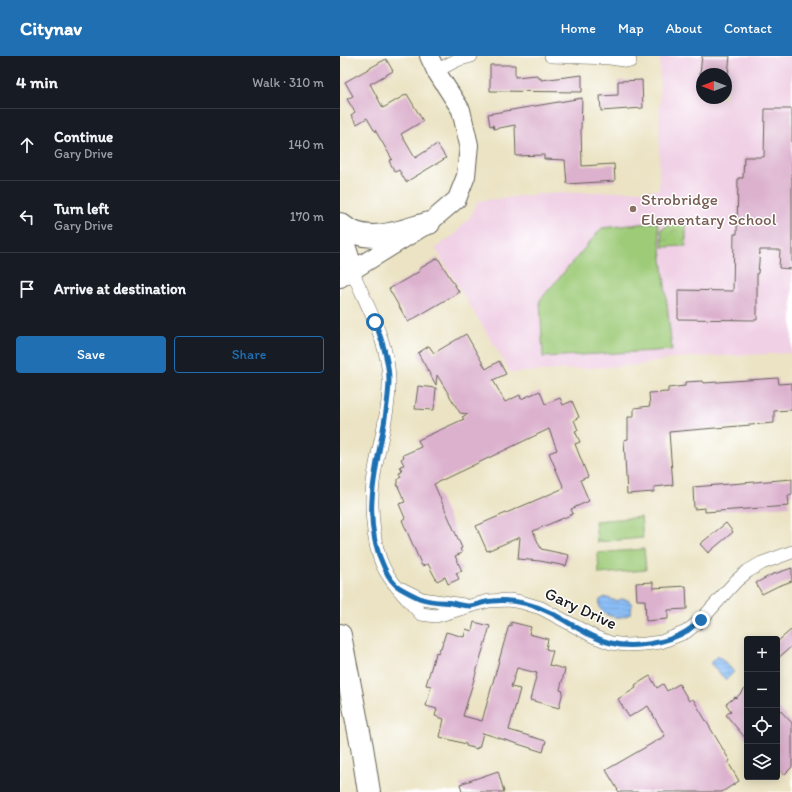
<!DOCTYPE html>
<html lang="en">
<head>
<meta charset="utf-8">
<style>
  :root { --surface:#171b24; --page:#242831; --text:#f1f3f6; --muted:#9ea1a6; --line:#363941; --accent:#1f6fb2 }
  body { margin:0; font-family:Itim,sans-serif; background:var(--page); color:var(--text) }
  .controls { position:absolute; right:12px; bottom:12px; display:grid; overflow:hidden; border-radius:4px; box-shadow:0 2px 10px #0003 }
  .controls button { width:36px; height:36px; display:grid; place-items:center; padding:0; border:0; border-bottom:1px solid var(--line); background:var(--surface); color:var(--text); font:20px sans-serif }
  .compass { position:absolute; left:356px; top:12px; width:36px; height:36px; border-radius:50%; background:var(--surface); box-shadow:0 2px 10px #0003; rotate:270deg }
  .stop { position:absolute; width:12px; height:12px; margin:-9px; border:3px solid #1f6fb2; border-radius:50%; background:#fff }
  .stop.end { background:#1f6fb2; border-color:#fff; box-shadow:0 1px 4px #0008 }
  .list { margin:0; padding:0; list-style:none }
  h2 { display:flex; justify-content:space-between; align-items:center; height:52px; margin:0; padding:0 16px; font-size:17px }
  h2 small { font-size:13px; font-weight:400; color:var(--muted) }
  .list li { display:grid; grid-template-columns:26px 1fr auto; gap:12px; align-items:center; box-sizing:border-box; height:72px; padding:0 16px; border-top:1px solid var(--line) }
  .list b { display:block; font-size:15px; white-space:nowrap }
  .list p { margin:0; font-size:13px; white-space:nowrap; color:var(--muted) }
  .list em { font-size:13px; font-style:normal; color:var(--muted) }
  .actions { display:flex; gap:8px; padding:12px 16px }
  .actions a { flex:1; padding:9px 0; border:1px solid var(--accent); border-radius:4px; text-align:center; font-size:14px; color:var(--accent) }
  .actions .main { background:var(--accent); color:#fff }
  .icon { flex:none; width:22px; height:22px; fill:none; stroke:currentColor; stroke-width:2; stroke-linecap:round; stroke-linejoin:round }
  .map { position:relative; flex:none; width:452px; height:736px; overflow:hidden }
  header { display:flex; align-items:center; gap:24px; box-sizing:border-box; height:56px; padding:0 20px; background:var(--accent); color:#fff }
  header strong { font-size:19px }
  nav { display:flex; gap:22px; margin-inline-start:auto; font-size:14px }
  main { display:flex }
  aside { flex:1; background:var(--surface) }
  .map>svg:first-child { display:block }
  .built { fill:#f0d0e5; fill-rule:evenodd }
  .park { fill:url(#park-crowns); stroke:#5d744a }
  .pitch { fill:#9ecb78; stroke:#5d744a }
  .water { fill:url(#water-rules); stroke:#526c89 }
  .building { fill:#dcb1ce }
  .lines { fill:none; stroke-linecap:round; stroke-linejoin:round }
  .street-casing { stroke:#646256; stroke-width:14 }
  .secondary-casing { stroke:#646256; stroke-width:20 }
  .highway-casing { stroke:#646256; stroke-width:24 }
  .street { stroke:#fff; stroke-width:13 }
  .secondary { stroke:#fff; stroke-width:18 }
  .highway { stroke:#fff; stroke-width:22 }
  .route { stroke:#1f6fb2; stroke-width:5 }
  .education-dot { fill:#8d6e63; stroke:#fff; stroke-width:1.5 }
  .labels { text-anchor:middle; stroke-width:3; stroke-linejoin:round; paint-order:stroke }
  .education-label { font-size:17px; fill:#785e54; stroke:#fff; text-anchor:start }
  .street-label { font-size:17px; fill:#1c1c1c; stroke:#fff }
</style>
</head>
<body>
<header>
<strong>Citynav</strong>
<nav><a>Home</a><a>Map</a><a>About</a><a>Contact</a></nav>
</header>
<main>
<aside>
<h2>4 min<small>Walk · 310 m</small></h2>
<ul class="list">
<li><svg class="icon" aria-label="ahead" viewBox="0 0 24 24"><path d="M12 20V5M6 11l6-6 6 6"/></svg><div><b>Continue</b><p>Gary Drive</p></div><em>140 m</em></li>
<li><svg class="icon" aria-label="left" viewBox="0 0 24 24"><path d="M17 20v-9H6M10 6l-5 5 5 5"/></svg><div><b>Turn left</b><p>Gary Drive</p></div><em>170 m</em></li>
<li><svg class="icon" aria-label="arrive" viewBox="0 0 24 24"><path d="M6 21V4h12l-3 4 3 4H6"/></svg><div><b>Arrive at destination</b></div></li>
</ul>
<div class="actions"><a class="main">Save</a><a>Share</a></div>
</aside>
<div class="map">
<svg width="452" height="736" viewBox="0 0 452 736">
  <defs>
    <pattern id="park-crowns" width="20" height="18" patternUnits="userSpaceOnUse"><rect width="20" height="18" fill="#9ecb78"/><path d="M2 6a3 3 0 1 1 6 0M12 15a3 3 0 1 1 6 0" fill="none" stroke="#88ae67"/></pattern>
    <pattern id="water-rules" width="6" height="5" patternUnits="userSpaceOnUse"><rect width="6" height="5" fill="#87bcf6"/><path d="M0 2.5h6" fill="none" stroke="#74a1d2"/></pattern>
  </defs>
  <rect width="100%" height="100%" fill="#fff"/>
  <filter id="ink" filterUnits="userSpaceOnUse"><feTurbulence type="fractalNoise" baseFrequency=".025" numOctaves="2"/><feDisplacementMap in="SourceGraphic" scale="8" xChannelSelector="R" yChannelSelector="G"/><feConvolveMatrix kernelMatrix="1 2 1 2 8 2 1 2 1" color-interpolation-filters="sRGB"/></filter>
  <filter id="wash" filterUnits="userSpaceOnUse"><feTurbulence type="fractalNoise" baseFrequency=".012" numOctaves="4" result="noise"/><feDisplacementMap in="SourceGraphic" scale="16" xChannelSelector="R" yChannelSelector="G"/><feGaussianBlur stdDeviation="0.9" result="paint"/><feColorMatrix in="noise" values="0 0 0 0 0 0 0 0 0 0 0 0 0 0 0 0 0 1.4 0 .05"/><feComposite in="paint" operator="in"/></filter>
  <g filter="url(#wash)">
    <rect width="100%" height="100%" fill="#ebe3c3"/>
    <path class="built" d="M320 0H452V297L334 302 300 309 171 317 95 192 114 179 130 161 138 145 200 138 319 134ZM362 18H386V42H362Z"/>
    <polygon class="park" points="337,165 346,165 346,190 323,191 321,173"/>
    <g class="pitch">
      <polygon points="318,166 332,294 203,301 200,244 262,172"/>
      <polygon points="301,461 303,482 257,486 255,465"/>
      <polygon points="304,493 306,514 259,518 258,497"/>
    </g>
    <g class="water">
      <path d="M265 541 276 545 282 543 288 544 292 548 291 557C281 566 255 560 260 544Z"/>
      <polygon points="378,599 394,616 386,624 370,607"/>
    </g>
    <g id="blocks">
      <g class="building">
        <polygon points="362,0 390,0 388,18 360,18"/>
        <polygon points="46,3 53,15 30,28 43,52 67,38 83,65 61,78 75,102 97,88 106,102 66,126 59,114 55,116 49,105 52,103 35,74 34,74 27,62 17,68 11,59 15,56 7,43 13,40 5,26"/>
        <polygon points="150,9 175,9 175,21 197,19 198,22 201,22 201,24 242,19 242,36 150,35"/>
        <polygon points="302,24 303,52 261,55 260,40 278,39 278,25"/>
        <polygon points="242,42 241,73 242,110 274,108 275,125 227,128 225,104 204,103 204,99 176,100 175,69 154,73 153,69 150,70 148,58"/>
        <polygon points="425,53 452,53 452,213 439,212 440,194 420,194 418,217 417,217 417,264 338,263 338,234 393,235 394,178 397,178 398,122 403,122 404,101 424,101"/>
        <polygon points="98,202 119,236 68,266 49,233 80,215 79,213"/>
        <polygon points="126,278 146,313 159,305 166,318 153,324 165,346 180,339 181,343 200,335 205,348 220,342 223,349 232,345 239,361 234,364 238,374 235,375 240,386 235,388 248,421 240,424 249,445 231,453 233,458 193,475 201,493 229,499 226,510 200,505 178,503 180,481 147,495 136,470 224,432 209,397 217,394 209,373 94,428 122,492 120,493 122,497 115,500 122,515 116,517 119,523 108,528 105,521 97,525 88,508 82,510 62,464 65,462 59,448 65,446 57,428 58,428 58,423 61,421 59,417 62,416 60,410 64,409 61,403 64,401 63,399 81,391 78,384 124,363 122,361 128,358 120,357 97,319 96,329 78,297 89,290 94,297"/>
        <polygon points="438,322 439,328 452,327 452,354 434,355 434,367 329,376 333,429 314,431 314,436 287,438 284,384 288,383 288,361 294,361 294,352 310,350 309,337 328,336 328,332 345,330 345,326 362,325 363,327"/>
        <polygon points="78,330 96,332 94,354 75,353"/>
        <polygon points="452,423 452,439 448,440 449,450 365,456 365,452 354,453 353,431"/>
        <polygon points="386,467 393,476 368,497 360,488"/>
        <polygon points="452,512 452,525 438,530 422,538 416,527 431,519"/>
        <polygon points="313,526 313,532 346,530 347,553 328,554 328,563 306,565 305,544 297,544 296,527"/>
        <polygon points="134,566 150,570 123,660 142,665 169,569 171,570 171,566 191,571 189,578 208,583 206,593 213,595 209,609 225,613 220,634 223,635 219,652 190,644 197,617 177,612 171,631 180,633 169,674 206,685 203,696 143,677 139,692 137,691 137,693 126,690 126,688 100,681 104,663 95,660 97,653 86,650 91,630 86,629 94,602 95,602 96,596 98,597 100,592 101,592 106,576 124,581 126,573 132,575"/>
        <polygon points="452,573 452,590 437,603 437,586"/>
        <polygon points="310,620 317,632 323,628 327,635 339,628 349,645 353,643 390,705 388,706 399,725 382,736 279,736 266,714 325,680 308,650 289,661 278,643 296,632 295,629"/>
        <polygon points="407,631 407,684 386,659 391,655 386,648 395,641 396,642"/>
        <polygon points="437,651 452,667 452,711 444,719 437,711"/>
        <polygon points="158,715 164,736 122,736 120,728"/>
      </g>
    </g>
  </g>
  <g filter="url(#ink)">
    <use href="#blocks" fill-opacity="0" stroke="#646256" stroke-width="1"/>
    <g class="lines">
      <defs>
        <g id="street">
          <polyline points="211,0 270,2 290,5"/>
          <polyline points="96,15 117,4 131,0"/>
          <path d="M12 214C26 249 48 284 49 323 50 358 37 393 33 427 31 443 32 460 34 476 36 491 39 506 48 519 57 533 70 546 81 558L96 560 130 550 149 545 169 544 181 546 201 552 255 581 271 587 287 589 305 588 321 586 346 576 361 564 396 525 408 515 422 507 452 496"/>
          <polyline points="62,533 82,543 124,549"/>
        </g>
        <polyline id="secondary" points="0,222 89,167 117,143 126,120 129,89 121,54 96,15 89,0"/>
        <g id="highway">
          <path d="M0 168C27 191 60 175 89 167"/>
          <polyline points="0,177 12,214"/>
          <polyline points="0,579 22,691 29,736"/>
        </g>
      </defs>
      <use href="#street" class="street-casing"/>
      <use href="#secondary" class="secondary-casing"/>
      <use href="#highway" class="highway-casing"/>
      <use href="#street" class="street"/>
      <use href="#secondary" class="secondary"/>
      <use href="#highway" class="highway"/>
    </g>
  </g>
  <g class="lines" filter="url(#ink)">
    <path class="route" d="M35 266C42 284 49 304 49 324 48 387 14 449 44 511 47 518 53 528 60 532 67 536 74 540 82 543 91 546 102 546 112 547 117 548 124 550 130 550 138 549 145 545 153 545 174 543 193 548 211 557 229 566 252 583 271 587 292 593 328 587 347 575 352 572 356 567 361 564"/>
  </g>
  <circle class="education-dot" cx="293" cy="153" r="4"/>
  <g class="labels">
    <g class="education-label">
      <text x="301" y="149">Strobridge<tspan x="301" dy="20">Elementary School</tspan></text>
    </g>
    <g class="street-label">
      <text transform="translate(241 552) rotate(25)" y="6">Gary Drive</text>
    </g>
  </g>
</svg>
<div class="controls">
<button>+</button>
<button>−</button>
<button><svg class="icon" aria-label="locate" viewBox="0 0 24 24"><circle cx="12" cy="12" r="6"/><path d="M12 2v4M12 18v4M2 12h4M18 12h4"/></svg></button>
<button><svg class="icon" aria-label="layers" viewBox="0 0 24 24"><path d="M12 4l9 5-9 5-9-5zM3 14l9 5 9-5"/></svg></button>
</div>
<svg class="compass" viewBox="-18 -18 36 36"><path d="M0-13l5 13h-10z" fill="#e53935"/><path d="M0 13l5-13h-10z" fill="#9ea1a6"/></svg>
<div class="stop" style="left:35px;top:266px"></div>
<div class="stop end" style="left:361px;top:564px"></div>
</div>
</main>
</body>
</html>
